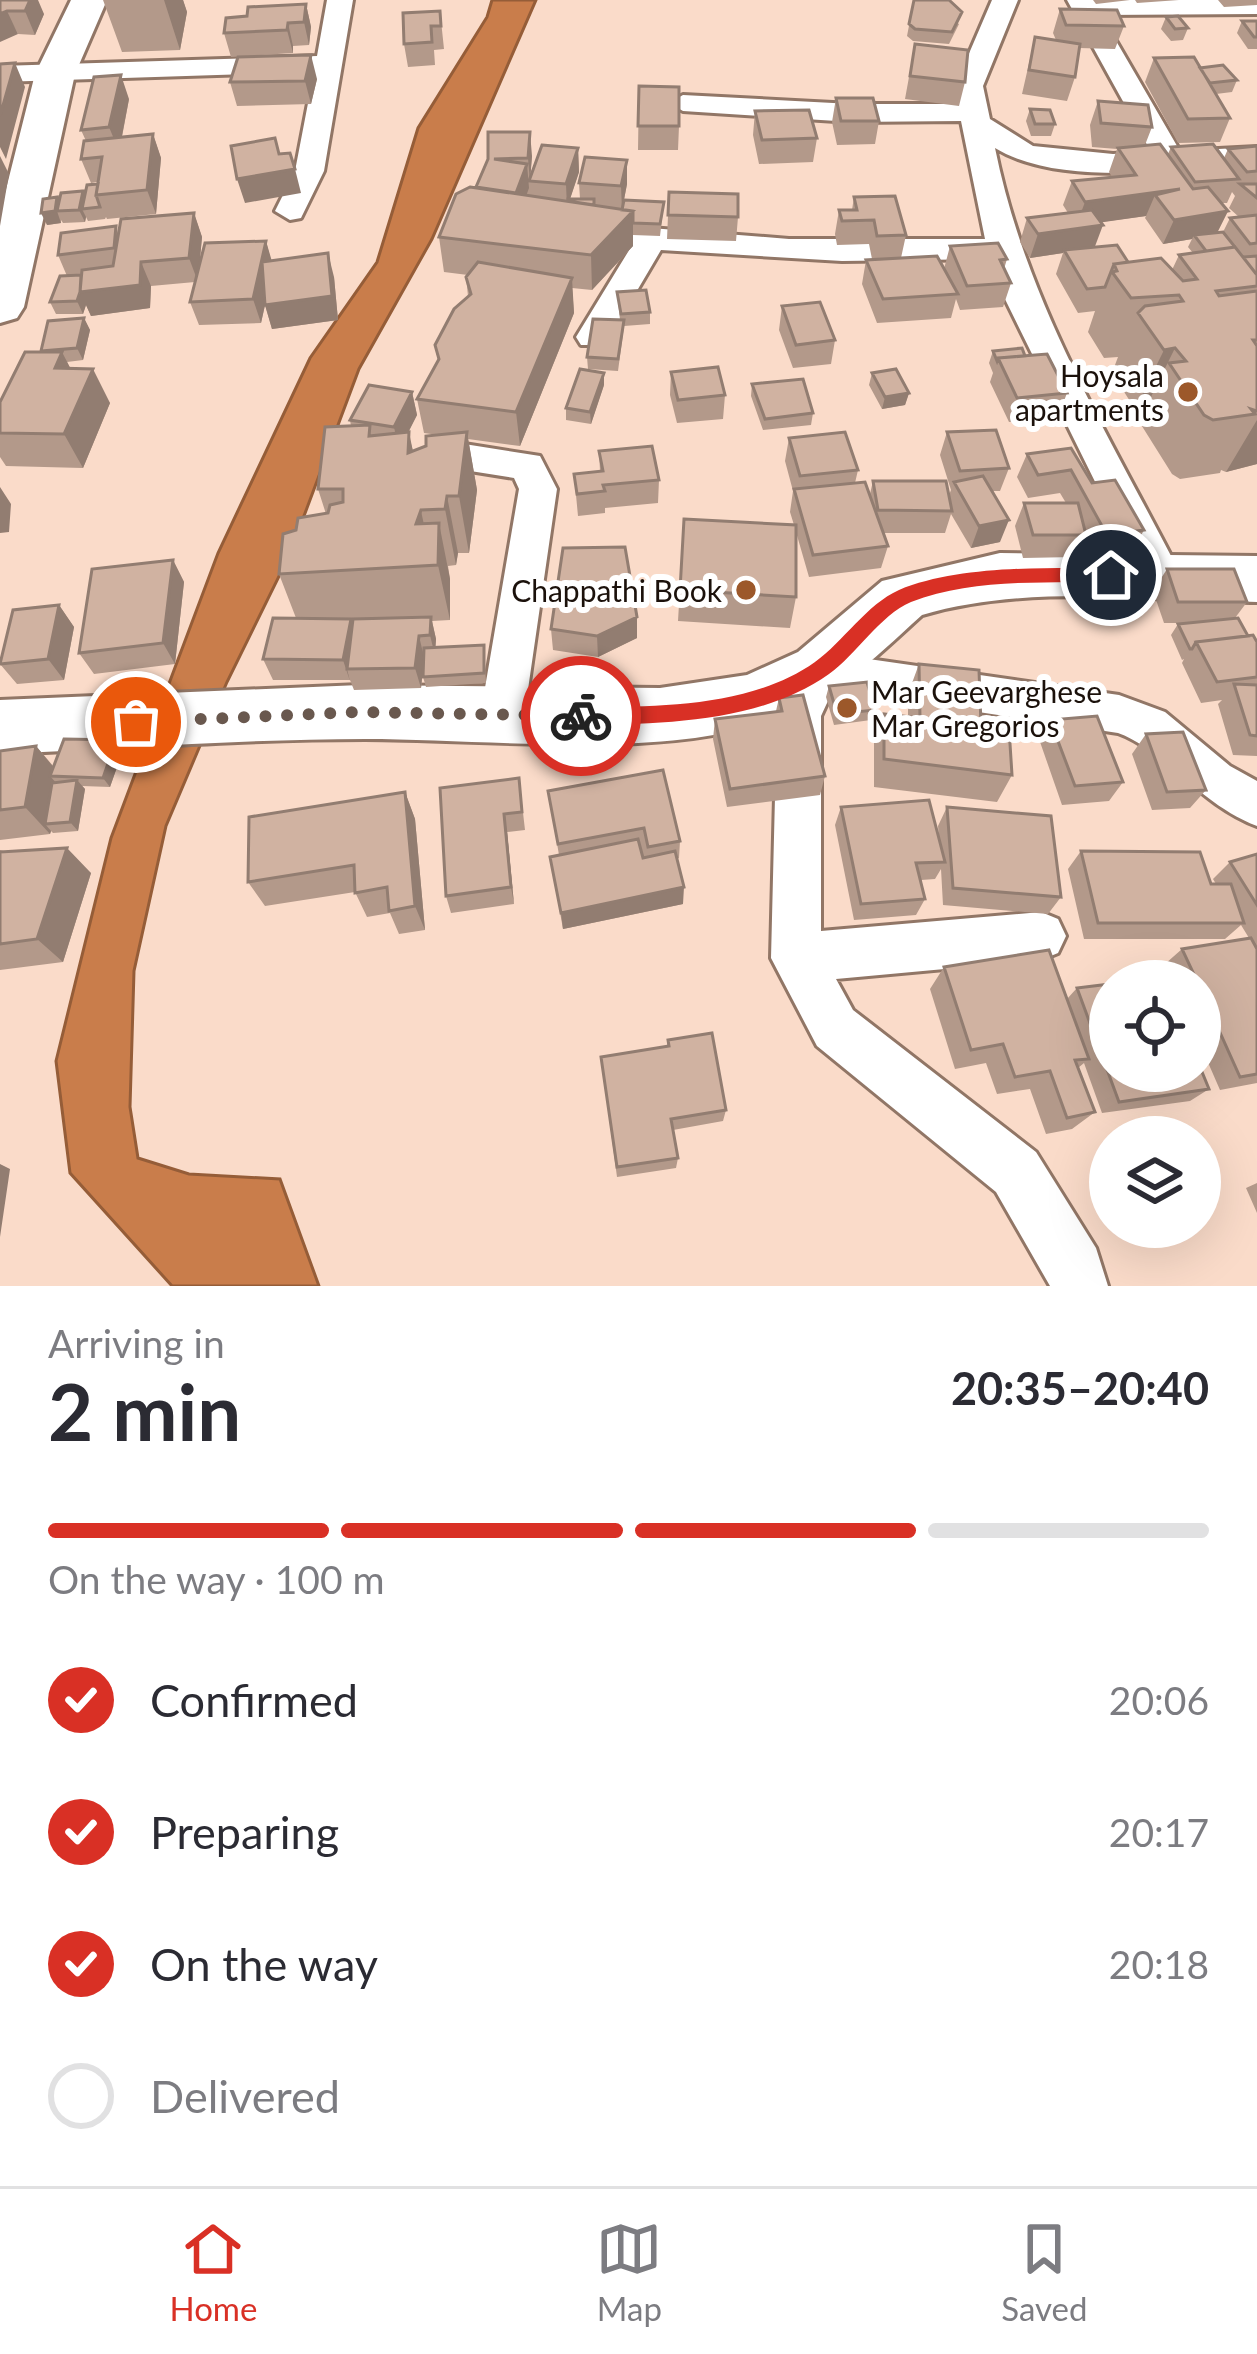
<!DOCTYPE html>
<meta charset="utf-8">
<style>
body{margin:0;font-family:Lato,sans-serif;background:#f2f2f3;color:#2b2b33;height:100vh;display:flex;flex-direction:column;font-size:45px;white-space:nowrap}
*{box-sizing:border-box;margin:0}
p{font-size:39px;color:#7c7c81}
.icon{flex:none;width:66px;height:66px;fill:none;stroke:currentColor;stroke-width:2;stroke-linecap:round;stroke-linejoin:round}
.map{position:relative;height:1286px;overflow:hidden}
.details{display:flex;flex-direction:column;background:#fff;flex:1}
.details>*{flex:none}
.buttons{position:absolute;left:1089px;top:960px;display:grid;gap:24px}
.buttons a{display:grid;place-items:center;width:132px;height:132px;border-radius:50%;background:#fff;box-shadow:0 12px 48px #0002;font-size:60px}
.pin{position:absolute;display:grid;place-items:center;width:102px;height:102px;color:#fff;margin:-51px;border:6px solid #fff;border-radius:50%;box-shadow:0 3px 12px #0007}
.courier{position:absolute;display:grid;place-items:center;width:120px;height:120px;margin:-60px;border:9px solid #d93025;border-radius:50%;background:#fff;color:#222;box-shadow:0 3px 15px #0007}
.head em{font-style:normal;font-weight:700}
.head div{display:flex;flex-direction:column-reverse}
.head{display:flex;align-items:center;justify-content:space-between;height:204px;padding:0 48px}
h1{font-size:78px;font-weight:700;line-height:90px}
.bar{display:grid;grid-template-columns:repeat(4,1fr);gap:18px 12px;align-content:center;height:144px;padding:0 48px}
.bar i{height:15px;border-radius:9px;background:#e1e1e2}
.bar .selected{background:#d93025}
.bar p{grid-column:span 4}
ol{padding:0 48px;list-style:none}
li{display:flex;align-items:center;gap:36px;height:132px}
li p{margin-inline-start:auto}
li .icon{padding:12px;border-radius:50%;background:#d93025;color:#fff;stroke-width:4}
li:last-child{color:#7c7c81}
li i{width:66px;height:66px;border:6px solid #e1e1e2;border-radius:50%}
.dock{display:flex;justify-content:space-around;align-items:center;height:168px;border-top:3px solid #e1e1e2;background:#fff;font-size:33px;color:#7c7c81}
.dock a{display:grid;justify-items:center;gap:6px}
.dock .selected{color:#d93025}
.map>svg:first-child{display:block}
.water{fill:#c97d4b;stroke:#955d38;stroke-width:3}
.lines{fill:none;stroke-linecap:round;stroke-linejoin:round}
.street-casing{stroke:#917666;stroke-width:6}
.secondary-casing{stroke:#917666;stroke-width:6}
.street{fill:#fff;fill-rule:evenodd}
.secondary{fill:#fff;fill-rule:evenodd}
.wall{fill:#b3998a;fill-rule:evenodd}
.shaded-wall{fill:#927d71}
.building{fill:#d0b2a1;stroke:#927d71;stroke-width:3}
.route{fill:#d93025}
.done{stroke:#69584e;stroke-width:12;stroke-dasharray:0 21.6}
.poi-dot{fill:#9c582a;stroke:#fff;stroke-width:4.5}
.labels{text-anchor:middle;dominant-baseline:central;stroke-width:12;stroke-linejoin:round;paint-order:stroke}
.poi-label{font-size:30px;fill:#1b110b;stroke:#fff;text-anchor:end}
</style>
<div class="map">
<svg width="1257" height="1286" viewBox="0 0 1257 1286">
<rect width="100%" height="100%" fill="#fadbc9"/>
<path class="water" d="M492 0H536L432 239 359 369 289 556 227 682 166 826 134 971 130 1107 138 1158 189 1174 280 1179 319 1286H172L70 1173 56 1061 111 838 218 553 310 358 377 262 418 128 487 17Z"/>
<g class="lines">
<g class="street-casing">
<path id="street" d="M327 0H353L324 171 301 218 290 220 275 211 295 171 314 72 0 82V66L317 56Z
M992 0H1018L983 86 990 119 1033 146 1113 154 1151 152 1067 0H1257V14L1101 15 1180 151 1257 147V165C1182 169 1060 188 995 148 1026 303 1109 435 1181 575L1175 586 1161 591 1147 586 1141 575 1003 295 992 259 842 261 661 250 605 345H581L576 337 631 247 564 239 559 232 575 222 789 239H985L961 121 852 122 683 111 669 103 683 95 852 104H958L955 86Z
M458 443 540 456 557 489 524 717 518 730 502 736 486 730 480 717 519 489 514 478 445 467 439 457 445 447Z
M820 652 1119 695 1165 712 1230 766 1257 781V826C1199 804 1165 750 1118 733L833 690 821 716V931L1041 912 1058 919 1066 936 1058 953 1041 960 836 979 853 1010 1036 1152 1096 1248 1108 1286H1050L996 1192 817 1046 771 958 777 716 805 657Z"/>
</g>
<g class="secondary-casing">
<path id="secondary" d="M71 0H107L75 74 24 307 17 318 0 323V213L35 74Z
M1000 553 1257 556V602C1148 600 1028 584 922 615 868 664 830 703 757 725 647 758 482 739 365 739 244 739 121 749 0 754V700L360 685 660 688 747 675 798 652 882 581Z"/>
</g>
<use href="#street" class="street"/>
<use href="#secondary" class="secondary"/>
</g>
<path class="wall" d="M0 0 44 14 35 35 18 34Z
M103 0H183L187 12 180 50 122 52Z
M914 0 959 24 949 44 913 41 907 36Z
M1093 0H1130L1096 4Z
M1135 0H1179L1137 3Z
M1218 0H1257V5L1224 7Z
M306 4 311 27 309 45 293 46V53L231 57 224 33 247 16Z
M1060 9 1124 26 1115 49 1079 48 1075 77 1067 101 1022 94 1035 37 1056 40 1053 33Z
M440 11 444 49 434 50 435 65 408 67 404 44Z
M1166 17 1188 28 1183 40 1171 41 1161 29Z
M1242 21H1257V49H1248L1237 33Z
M915 44 965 82 959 106 905 99Z
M1154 58 1200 68 1237 80 1232 92 1216 94 1230 118 1220 142 1178 143 1145 82Z
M317 79 311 104 237 106 230 82Z
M639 86 679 126 678 150H638Z
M836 98 879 121 875 144 837 145 832 122Z
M129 99 122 137 153 134 161 158 156 214 107 219 106 217 105 219 88 221 86 217 85 222 63 223 61 220V223L47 225 59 202 83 191 85 195 98 184V182L91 183 81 159 86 141 81 130Z
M1098 101 1152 127 1145 145 1168 154 1171 147 1224 158 1228 149 1257 146V464L1226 472 1221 470 1220 473 1180 479 1172 474 1140 423 1147 409H1135L1112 373 1118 357 1104 358 1088 332 1095 311 1078 313 1056 274 1063 253 1030 258 1020 242 1027 218 1068 213 1063 205 1072 181 1112 177 1109 172 1117 149 1092 147 1090 125ZM1232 192 1235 196 1229 208 1239 217 1230 218 1223 232 1217 233 1228 211 1221 203H1227ZM1146 216 1145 218 1163 244 1192 239 1188 247 1193 253 1179 255 1172 270 1128 262 1094 247 1101 222Z
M1030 109 1055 124 1051 136H1031L1026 121Z
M755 111 817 138 813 162 759 164 753 135Z
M578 148 579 172 570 199H580L579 183 627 160V184L622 210 664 202 660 236 633 235V246L592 290 572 288 574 313 520 446 468 439 477 490 469 553H458L456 565 448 566 450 579V620L432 621 436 639 435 648 484 645 486 683 426 687 423 677 424 663 421 688 354 690 350 680H273L263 659 296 618 279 574 296 530 326 514 318 489 351 426 350 420 412 392 417 415 408 433 413 451 426 446 438 435 424 433 417 399 438 361 435 345 468 296 466 277 468 275 444 272 439 237 476 187 488 159 532 156 530 177Z
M669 192 738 217 736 241 667 239Z
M854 197 906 235 901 258 944 269 950 246 1007 259 1004 269 1011 283 1003 307 960 310 956 299 951 318 877 323 862 284 866 260 872 259 869 244 837 245 835 234 839 210H852Z
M194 213 202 237 199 267 266 241 271 261 334 277 338 320 272 329 265 305 261 323 199 325 190 302 195 282 151 286 150 308 91 316 86 305 83 314H56L50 302 67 276 58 255 116 226 118 233Z
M617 292 650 312V324L624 326 618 371 588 369 587 357 620 320Z
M782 306 835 340 831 364 793 368 779 330Z
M84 318 90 330 83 360 67 362 70 368 110 403 83 468 6 466 0 457V402L42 352Z
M993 351 1025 356 1067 393 1058 417 1009 422 990 382 993 373 989 363Z
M671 372 725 395 723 419 677 423 670 395Z
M872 373 909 393 905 405 882 409 869 385Z
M752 384 813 413 811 425 763 430 751 396Z
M604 385 591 424 566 420V408Z
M947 432 1009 468 1000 491H992L1000 542 971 548 951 514 945 533H883L888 546 881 568 809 577 796 532V597L790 628 678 621 684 519 794 525 790 512 793 491 785 461 789 438 858 470 855 483 870 494 873 481 949 495 951 490 940 455Z
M1071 448 1092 483 1144 530 1132 552 1096 558 1085 538 1075 557 1023 558 1015 526 1024 503H1066L1060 493 1028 498 1017 477 1027 454Z
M599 451 659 480 658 503 605 508V513L578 516 574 474 600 471Z
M173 560 184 582 175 664 94 674 79 653Z
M1167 569 1247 602 1235 618 1248 636 1257 642V756L1233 755 1218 704 1222 700 1201 703 1182 663 1184 659 1182 660 1171 635 1178 624 1184 623H1164L1153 591Z
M59 605 74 627 64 680 17 684 0 664Z
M551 629 637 638 598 657 553 650Z
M919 664 981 725 1012 775 997 802 874 787V743L884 714 908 717V694Z
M829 686 875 710 871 720 834 725 826 697Z
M779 698 825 776 820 795 727 807 713 739 715 719 776 711Z
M1050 720 1123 782 1109 801 1062 805 1039 739Z
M1146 734 1206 790 1190 808 1152 810 1132 754Z
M36 746 54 767 123 750 110 787 82 786 85 789 78 831 53 833 51 831 50 834 0 840V751Z
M519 778 525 830 507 832 514 904 451 913 446 896Z
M548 791 680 841 679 858 677 859 683 904 563 929 550 857 559 855Z
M405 792 415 819 425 930 399 934 390 913 367 917 355 892 265 906 248 882Z
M841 807 939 838 938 826 947 807 1061 897 1048 914 943 905 941 869 935 879 921 880 925 899 916 915 854 920 835 825Z
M0 850 91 873 63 962 0 970Z
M1081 851 1211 884H1216L1213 879 1230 862 1257 854V1083L1220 1090 1200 1044V981H1173L1165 964 1182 949 1249 938 1241 925 1225 939H1084L1068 869Z
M944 967 1067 999 1077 988 1209 1089 1190 1101 1102 1113 1084 1063 1078 1068 1095 1112 1072 1129 1046 1134 1030 1089 997 1094 986 1063 955 1069 930 989Z
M668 1040 726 1110 723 1121 673 1130 678 1158 676 1168 617 1177 601 1057 667 1047Z
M1257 1183V1213L1246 1188Z"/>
<path class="shaded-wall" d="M26 0H38L44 14 35 35 25 11Z
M164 0H183L187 12 180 50Z
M306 4 311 27 309 45 304 22Z
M7 11 18 34 0 42V14Z
M288 23 293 46V53L287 30Z
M311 55 317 79 311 104 305 81Z
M15 63 25 87 6 159 0 147V116Z
M121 75 129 99 119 151 109 127Z
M530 132 532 156 530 182 528 158Z
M153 134 161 158 156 214 147 190Z
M578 148 579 172 567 208 566 184Z
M0 156 9 174 0 226Z
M627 160V184L622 210 621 186Z
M527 164 529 188 518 218 515 194Z
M295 169 301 193 245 203 237 179Z
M1180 189 1155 195 1146 216 1076 226 1085 202Z
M83 191 88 203 82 209 86 217 85 222 79 210Z
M57 197 62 209 57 211 61 223 47 225 41 213Z
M633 211V246L592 290 591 255Z
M1228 211 1216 235H1194L1192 239 1163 244 1174 220Z
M194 213 202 237 198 282 189 258Z
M1103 225 1094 249 1064 250 1063 253 1030 258 1038 234Z
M266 241 273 265 328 253 334 277 338 320 272 329 265 305 261 323 253 299Z
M141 262 151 286 150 308 91 316 86 305 83 314 77 301 87 275Z
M572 278 574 313 520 446 516 412Z
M84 318 90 330 83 360 77 348Z
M1175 348 1146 407 1135 409 1164 350Z
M62 352 80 387 55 368Z
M93 369 110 403 83 468 64 434Z
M604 373V385L591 424 590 412Z
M412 392 417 415 399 450 394 427Z
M909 393 905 405 882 409 885 397Z
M1257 420V464L1226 472Z
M409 432 421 491V511L433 566 416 524 408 453Z
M467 432 477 490 469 553 459 496Z
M0 487 11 504 9 532 0 533Z
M447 496 458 553 456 565 445 509Z
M1009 520 1000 542 971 548 979 526Z
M439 523 450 579V620L438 565Z
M173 560 184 582 175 664 163 643Z
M59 605 74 627 64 680 48 659Z
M431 617 436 639 435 656 430 635Z
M637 617V638L598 657 597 636Z
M351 619 358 640 347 669 350 681 343 660Z
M419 636 424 657 421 688 415 668Z
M116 740 123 750 110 787 103 778Z
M36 746 60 775 50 776 58 785 45 824 51 831 50 834 25 807Z
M77 780 85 789 78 831 70 822Z
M405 792 415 819 425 930 415 906Z
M504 814 507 832 514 904 511 887Z
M67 848 91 873 63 962 37 939Z
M684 887 683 904 563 929 561 913Z
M0 1164 10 1169 0 1237Z"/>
<path class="building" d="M0 0H30L25 11H7L0 14Z
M914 0H949L962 12 952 32 915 29 909 24Z
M306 4 304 22 288 23 287 30 224 33 226 18 247 16 248 7Z
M1060 9 1117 10 1124 26 1066 25Z
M440 11 441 26H431L432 42 404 44 403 13Z
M1178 16 1188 28 1175 29 1166 17Z
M1242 21H1257V37H1254Z
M1035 37 1080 44 1075 77 1029 70Z
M915 44 968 50 965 82 910 76Z
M311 55 305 81 230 82 238 57Z
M1194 57 1230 118 1188 119 1154 58Z
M15 63 0 116V64Z
M1223 65 1237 80 1210 83 1200 68Z
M121 75 109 127 81 130 94 77Z
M639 86 679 87V126H638Z
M836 98H873L879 121H841Z
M1098 101 1148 105 1152 127 1101 123Z
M1030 109 1050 110 1055 124H1035Z
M809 110 817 138 762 140 755 111Z
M488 132H530L528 158 494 159 527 164 516 193 476 187 488 159Z
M153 134 147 190 96 195 102 157 81 159 84 141Z
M275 138 279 154 290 153 295 169 237 179 231 146Z
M1160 144 1193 189 1208 187 1228 211 1174 220 1155 195 1180 189 1085 202 1072 181 1136 175 1118 148Z
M1213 144 1239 179 1195 182 1171 147Z
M542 145 578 148 566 184 529 181Z
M1257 146V171L1247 172 1228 149Z
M585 157 627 160 621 186 579 183Z
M98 184 96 195 100 207 82 209 87 185Z
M1240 184H1257V198Z
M470 187 633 211 591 255 439 237 456 194Z
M83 191 79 210 57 211 61 193Z
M669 192 738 194V217L668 215Z
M895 196 906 235 877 236 874 220 842 221 839 210H857L854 197Z
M57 197 55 211 41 213 43 199Z
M568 199H594V205L568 201Z
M624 200 664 202 660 224 633 223V211L622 210Z
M1092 210 1103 225 1038 234 1027 218Z
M194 213 189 258 141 262 140 285 80 292 82 270 113 266 121 219Z
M1257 215V243L1250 244 1230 218Z
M116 226 114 248 58 255 61 233Z
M1223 232 1235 247 1206 251 1194 235Z
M266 241 253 299 190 302 205 243Z
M998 243 1007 259 1000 260 1011 283 967 286 950 246Z
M1117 245 1128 262 1114 264 1105 287 1087 289 1064 250Z
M1235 247 1257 275V286L1216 291 1219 296 1257 291V340H1253L1257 346V411L1251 409 1255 414 1213 420 1204 415 1169 363 1186 361 1175 348 1164 350 1138 313 1145 306 1183 301 1179 295 1131 298 1112 272 1117 271 1114 264 1161 258 1183 281 1197 279 1179 255Z
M328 253 332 296 265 305 262 262Z
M937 256 958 294 883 299 866 260Z
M1257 256V275L1243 257Z
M478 262 572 278 516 412 417 399 439 359 435 345 454 309 471 294 466 277Z
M81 275 80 292 77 301 50 302 60 276Z
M646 290 650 312 621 314 617 292Z
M820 302 835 340 796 345 782 306Z
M84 318 77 348 41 351 48 321Z
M593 319 624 320 618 359 587 357Z
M1022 348 1025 356 998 358 997 361 993 351Z
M25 352H62L55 368 93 369 64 434 0 433V402Z
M1047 354 1067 393 1017 398 998 358Z
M718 367 725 395 678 400 671 372Z
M580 369 604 373 590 412 566 408Z
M896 369 909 393 885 397 872 373Z
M803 379 813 413 765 419 752 384Z
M369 385 412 392 394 427 350 420Z
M370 425 369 436 409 432 408 453 426 446V436L467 432 459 496H447L445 509 421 510 416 524 439 523 438 565 279 574 283 534 296 530 298 518 328 513 330 505 343 502V489H318L325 427Z
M996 430 1009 468 960 471 947 432Z
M845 432 858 470 800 476 789 438Z
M652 446 659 480 603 485 605 491 577 494 574 474 603 471 599 451Z
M1071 448 1092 483 1115 480 1144 530 1107 535 1071 470 1038 475 1027 454Z
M983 476 1009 520 979 526 954 482Z
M873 481H946L952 511 878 510Z
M865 482 888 546 813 555 794 489Z
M1024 503H1078L1086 535H1033Z
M684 519 796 525V597L680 590Z
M625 547 637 617 597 636 551 629 563 548Z
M173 560 163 643 79 653 92 569Z
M1167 569H1234L1247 602H1178Z
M59 605 48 659 0 664 13 610Z
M431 617 430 635 419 636 415 668 347 669 353 619Z
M273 618 351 619 343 660 263 659Z
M1238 618 1248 636 1196 642 1192 649H1190L1178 624Z
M1253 635 1257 642V677L1217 682 1196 642Z
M484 645V673L423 677 424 648Z
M919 664 979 670 981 725 1009 728 1012 775 884 759V714L920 718Z
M867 682 875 710 837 714 829 686Z
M1234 684 1257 685V736L1250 735Z
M803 695 825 776 730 789 715 719 782 711 779 698Z
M1097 716 1123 782 1075 786 1050 720Z
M1183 732 1206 790 1167 792 1146 734Z
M64 739 116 740 103 778 50 776Z
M36 746 25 807 0 810V751Z
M663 770 680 841 648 847 644 828 558 844 548 791Z
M519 778 522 812 504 814 511 887 446 896 440 788Z
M77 780 70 822 45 824 52 783Z
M405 792 415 906 389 911 387 887 355 893 354 865 248 882 249 817Z
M929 800 945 862 916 863 925 899 861 904 841 807Z
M947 807 1051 816 1061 897 953 888Z
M638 839 643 858 675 851 684 887 561 913 550 857Z
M67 848 37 939 0 944V852Z
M1081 851 1200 852 1211 884H1231L1244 923H1098Z
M1257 854V905L1230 862Z
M1251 938 1257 949V1074L1240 1077 1200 988V981H1197L1182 949Z
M1049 950 1089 1059 1075 1060 1095 1112 1067 1118 1050 1071 1015 1077 1003 1044 971 1050 944 967Z
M1163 977 1165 981H1131Z
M1110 984V1071H1200V1067L1209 1089 1119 1102 1077 988Z
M712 1033 726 1110 671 1119 678 1158 617 1167 601 1057 669 1046 668 1040Z"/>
<path class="route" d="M1111 568 1120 575 1111 582C1046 583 973 578 911 602 880 615 856 655 829 674 760 723 662 724 581 725L571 716 581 707C656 707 750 708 815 662 843 642 867 604 899 590 959 565 1047 568 1111 568Z"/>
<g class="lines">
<path class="done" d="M136 722 360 712 581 716"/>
</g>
<g class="poi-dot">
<circle cx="1188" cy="392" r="12"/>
<circle cx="746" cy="590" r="12"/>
<circle cx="847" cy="708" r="12"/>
</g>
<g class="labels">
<g class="poi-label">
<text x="1164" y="375">Hoysala<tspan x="1164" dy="34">apartments</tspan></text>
<text x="722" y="590">Chappathi Book</text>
<text x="871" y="691" text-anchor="start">Mar Geevarghese<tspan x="871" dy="34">Mar Gregorios</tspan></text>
</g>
</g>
</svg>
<div class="buttons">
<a><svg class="icon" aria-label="locate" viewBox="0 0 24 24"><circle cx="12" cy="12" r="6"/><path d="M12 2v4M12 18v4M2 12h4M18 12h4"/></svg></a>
<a><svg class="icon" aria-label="layers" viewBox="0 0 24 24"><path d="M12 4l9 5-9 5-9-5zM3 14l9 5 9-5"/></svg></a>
</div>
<div class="pin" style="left:136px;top:722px;background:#ea580c"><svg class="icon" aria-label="bag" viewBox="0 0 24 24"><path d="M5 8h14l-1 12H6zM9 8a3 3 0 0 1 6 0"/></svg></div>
<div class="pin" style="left:1111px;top:575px;background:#1f2937"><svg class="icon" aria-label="home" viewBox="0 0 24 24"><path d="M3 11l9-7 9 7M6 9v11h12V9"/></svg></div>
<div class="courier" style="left:581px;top:716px"><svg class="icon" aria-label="bike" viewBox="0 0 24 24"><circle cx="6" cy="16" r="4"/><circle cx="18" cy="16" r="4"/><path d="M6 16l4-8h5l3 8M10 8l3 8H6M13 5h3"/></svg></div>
</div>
<section class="details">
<div class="head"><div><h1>2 min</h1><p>Arriving in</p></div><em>20:35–20:40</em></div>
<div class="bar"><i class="selected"></i><i class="selected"></i><i class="selected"></i><i></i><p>On the way · 100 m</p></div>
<ol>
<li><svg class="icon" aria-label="check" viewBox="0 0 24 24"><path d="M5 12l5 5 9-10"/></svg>Confirmed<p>20:06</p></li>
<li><svg class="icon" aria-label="check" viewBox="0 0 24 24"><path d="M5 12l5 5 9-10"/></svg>Preparing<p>20:17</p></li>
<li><svg class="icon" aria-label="check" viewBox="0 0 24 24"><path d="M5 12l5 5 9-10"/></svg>On the way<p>20:18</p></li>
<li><i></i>Delivered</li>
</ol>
</section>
<nav class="dock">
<a class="selected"><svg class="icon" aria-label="home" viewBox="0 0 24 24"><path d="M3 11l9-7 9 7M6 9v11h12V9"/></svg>Home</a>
<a><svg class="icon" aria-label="map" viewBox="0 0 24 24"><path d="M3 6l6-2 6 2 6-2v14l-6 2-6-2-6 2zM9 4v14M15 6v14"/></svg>Map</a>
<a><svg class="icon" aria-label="saved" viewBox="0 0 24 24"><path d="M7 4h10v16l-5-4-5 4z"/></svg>Saved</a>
</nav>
